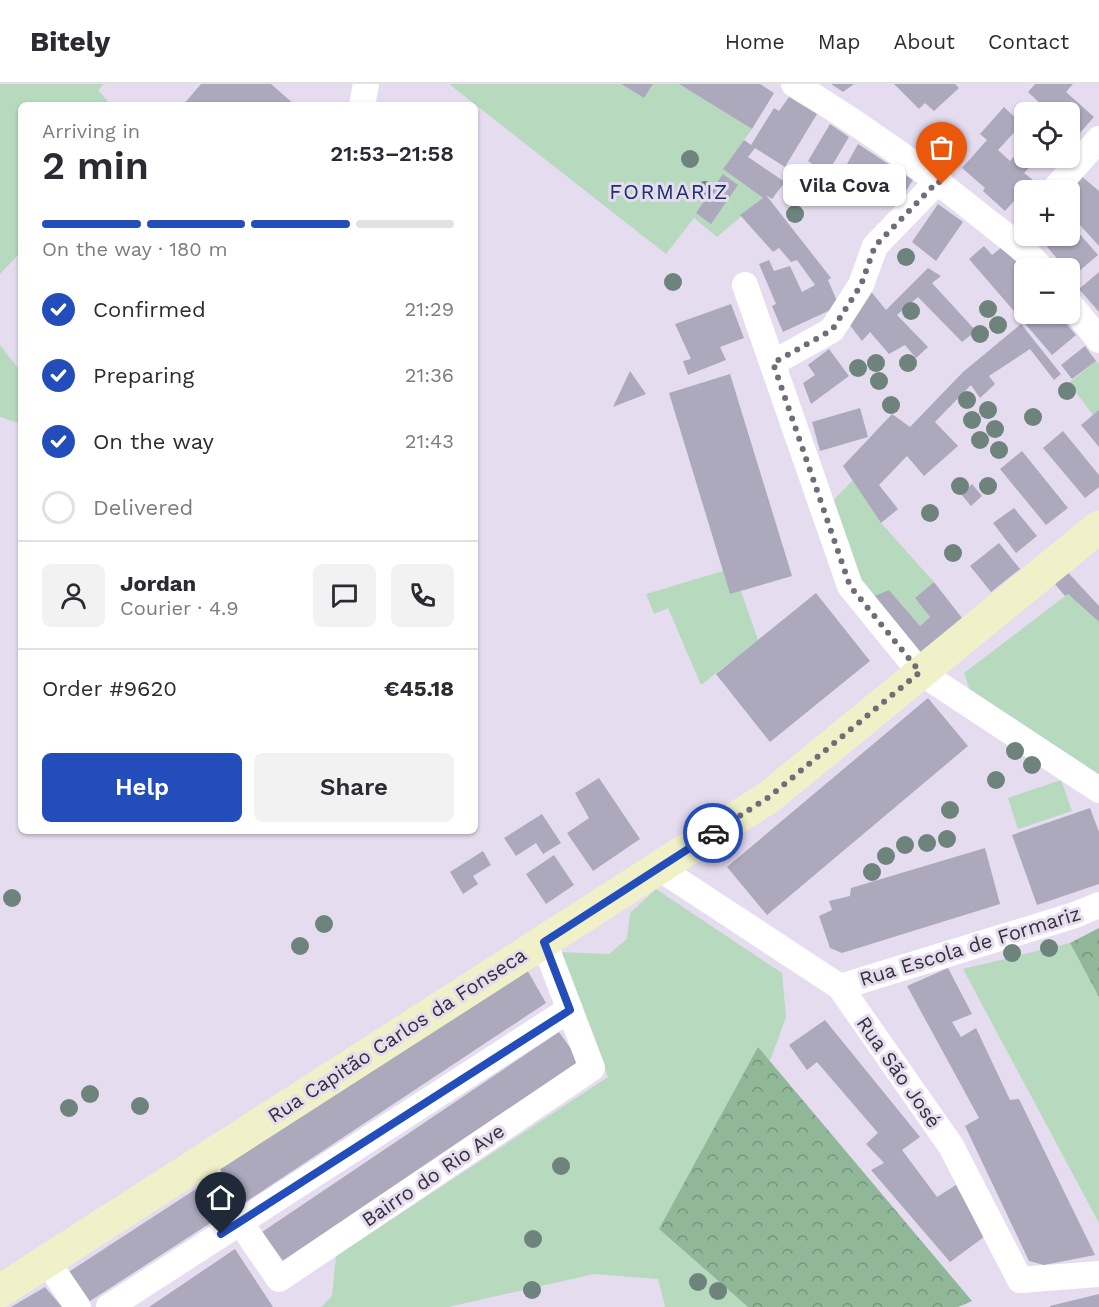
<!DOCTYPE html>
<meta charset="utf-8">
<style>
body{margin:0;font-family:"Work Sans",sans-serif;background:#f2f2f3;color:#2b2b33;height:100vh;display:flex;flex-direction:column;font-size:22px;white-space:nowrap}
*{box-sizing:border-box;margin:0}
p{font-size:20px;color:#7c7c81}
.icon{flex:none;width:33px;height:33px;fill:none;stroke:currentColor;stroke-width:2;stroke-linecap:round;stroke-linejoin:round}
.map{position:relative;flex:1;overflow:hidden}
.panel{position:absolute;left:18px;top:18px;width:460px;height:732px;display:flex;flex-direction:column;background:#fff;border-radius:9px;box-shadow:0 2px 4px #0004}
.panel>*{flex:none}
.fabs{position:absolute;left:1014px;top:18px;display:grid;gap:12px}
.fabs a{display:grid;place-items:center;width:66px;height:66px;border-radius:9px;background:#fff;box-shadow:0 2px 4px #0004;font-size:30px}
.pin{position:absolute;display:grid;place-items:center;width:51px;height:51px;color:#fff;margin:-62px -26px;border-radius:50% 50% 50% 0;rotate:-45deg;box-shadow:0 0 6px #0007}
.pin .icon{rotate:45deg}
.courier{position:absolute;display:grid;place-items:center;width:60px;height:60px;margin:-30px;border:4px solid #234dbb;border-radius:50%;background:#fff;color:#222;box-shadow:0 2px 8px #0007}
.bubble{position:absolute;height:42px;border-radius:9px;background:#fff;box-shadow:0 2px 4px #0004;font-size:20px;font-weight:600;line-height:42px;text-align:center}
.headline em{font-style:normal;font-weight:600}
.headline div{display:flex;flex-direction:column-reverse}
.headline{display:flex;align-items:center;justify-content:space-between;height:102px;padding:0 24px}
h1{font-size:39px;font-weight:600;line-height:45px}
.bar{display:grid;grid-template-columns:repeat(4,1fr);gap:9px 6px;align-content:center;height:72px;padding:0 24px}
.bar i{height:8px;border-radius:4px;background:#e1e1e2}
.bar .current{background:#234dbb}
.bar p{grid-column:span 4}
.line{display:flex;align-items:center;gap:15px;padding:0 24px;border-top:2px solid #e1e1e2}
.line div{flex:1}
.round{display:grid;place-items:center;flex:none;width:63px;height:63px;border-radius:9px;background:#f2f2f3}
ol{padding:0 24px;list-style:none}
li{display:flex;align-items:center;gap:18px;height:66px}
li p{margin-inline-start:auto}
li .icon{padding:6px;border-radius:50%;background:#234dbb;color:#fff;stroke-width:4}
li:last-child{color:#7c7c81}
li i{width:33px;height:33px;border:3px solid #e1e1e2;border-radius:50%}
.cta{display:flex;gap:12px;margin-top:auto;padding:12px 24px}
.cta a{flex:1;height:69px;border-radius:9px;background:#234dbb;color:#fff;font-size:24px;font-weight:600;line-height:69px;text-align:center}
.cta a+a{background:#f2f2f3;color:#2b2b33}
header{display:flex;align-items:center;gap:36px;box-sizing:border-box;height:84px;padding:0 30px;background:#fff;border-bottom:2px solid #e1e1e2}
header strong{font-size:28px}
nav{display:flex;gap:33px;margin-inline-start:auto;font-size:21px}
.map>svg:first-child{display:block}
.green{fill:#b7d9be}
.forest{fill:url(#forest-crowns)}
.building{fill:#aca9bd}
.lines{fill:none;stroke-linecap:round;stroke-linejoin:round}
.street{stroke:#fff;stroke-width:26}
.secondary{stroke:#f0f1c8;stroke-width:33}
.tree{fill:#6e837b}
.done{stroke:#726c78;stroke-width:6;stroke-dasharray:0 10.8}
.route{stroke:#234dbb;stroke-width:8}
.labels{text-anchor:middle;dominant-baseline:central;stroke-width:6;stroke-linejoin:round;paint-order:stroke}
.street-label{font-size:20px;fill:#343038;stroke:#e6dcf0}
.neighbourhood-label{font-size:21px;letter-spacing:1.5px;fill:#1b3268;stroke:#e6dcf0}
</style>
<header>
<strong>Bitely</strong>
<nav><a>Home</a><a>Map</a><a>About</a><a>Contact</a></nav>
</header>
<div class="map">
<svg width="1099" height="1223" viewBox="0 0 1099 1223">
<defs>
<pattern id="forest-crowns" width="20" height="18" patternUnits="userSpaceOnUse" patternTransform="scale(1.5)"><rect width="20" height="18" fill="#90b798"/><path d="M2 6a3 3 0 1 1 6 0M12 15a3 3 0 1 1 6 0" fill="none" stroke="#76957d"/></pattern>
</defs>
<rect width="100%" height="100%" fill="#e6dcf0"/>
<path class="green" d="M0 0H104L98 6 111 21H21V168L0 190Z
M449 0H621L644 14 653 0H679L752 45 723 85 763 114 717 153 694 134 666 170Z
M0 261 21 288V340L0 333Z
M1096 277 1099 280V328L1093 331 1069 299Z
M853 396 881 439 934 498 915 514 930 533 920 542 889 506 872 513 857 488 833 417Z
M723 487 730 510 741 507 758 556 701 601 668 524 654 530 646 510Z
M1068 510 1099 538V691L970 607 964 589Z
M1061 696 1072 727 1018 745 1008 714Z
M656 805 782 889 786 933 770 977 758 964 659 1145 748 1223H665L658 1195 594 1190 448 1223H321L332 1212 336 1172 608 993 556 868 609 870 627 855 630 829Z
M1070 859 1099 913V1139L963 885Z"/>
<path class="forest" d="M1099 844V913L1070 859Z
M758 963 972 1217 958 1223H748L659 1145Z"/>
<path class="building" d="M201 0H271L295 21H183Z
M621 0H653L644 14Z
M679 0H760L774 9 752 45Z
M831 0H854L843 8Z
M894 0H955L959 4 934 27 925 19 919 25Z
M1035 0H1073L1066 8 1094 33 1070 60V28H1049L1028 8Z
M789 13 817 30 785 83 755 64 748 73 785 98 772 115 766 111 831 194 828 196 839 222 783 248 772 222 776 220 759 180 769 176 774 187 790 182 802 208 815 201 797 176 791 178 779 164 773 168 740 131 763 114 723 85 744 56 751 61 774 24 779 27Z
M1004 23 1022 40 998 66 1010 77 1024 61V74H1038L1024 89 1033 96 1005 127 983 107 985 104 962 84 987 56 980 50Z
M830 40 849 53 827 90 808 77Z
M858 60 913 96 896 122 864 102 858 112 837 98Z
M723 90 738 101 711 140 696 129Z
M1080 91 1099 107V162L1070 130V106Z
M938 120 963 138 936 177 912 158Z
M1070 139 1098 171 1072 193 1070 184H1065L1038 152H1070Z
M984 162 992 171 1003 162 1024 186V230H1040L1043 234 1048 230H1058L1076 251 1052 271 969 175Z
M928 184 941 192 932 199 976 247 962 258 918 213 897 231 928 263 916 274 905 261 889 270 870 248 862 257 849 240 869 205 886 226Z
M1099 188V228L1079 205Z
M731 220 744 254 720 263 726 276 688 291 683 277 691 275 675 240Z
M1021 240 1061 290 1054 296 1030 265 989 292 995 300 980 314 971 301 935 338 958 362 924 392 907 372 879 401 898 425 881 439 843 382 892 330 910 343 963 288Z
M1085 262 1096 277 1072 295 1061 281Z
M829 265 849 292 811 320 803 299 815 291 808 281Z
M630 287 646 310 613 323Z
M730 290 792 492 730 510 669 309Z
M860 324 868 353 820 367 812 338Z
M1099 326V363L1081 341Z
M1063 347 1099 391V403L1085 414 1043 364Z
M1022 367 1068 424 1046 441 1000 385Z
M972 400 982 412 971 422 961 410Z
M1014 424 1037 452 1016 469 993 439Z
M999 459 1020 485 991 508 970 482Z
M1062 482 1099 522V538L1068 510 1065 512 1049 493Z
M934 498 962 534 918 571 872 513 889 506 920 542 930 533 915 514Z
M816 509 870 577 770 658 716 590Z
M928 614 968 662 767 831 727 783Z
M599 694 640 755 593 787 567 749 589 734 575 709Z
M1090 724 1099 748V800L1037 821 1012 751Z
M542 730 561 759 543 770 536 759 516 772 504 754Z
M985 764 1000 820 842 869 830 864 819 832 832 826 829 817 850 812 851 804Z
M483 767 491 781 473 792 478 800 463 810 450 788Z
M554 771 574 801 546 820 526 790Z
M526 884 546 919 244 1119 219 1086Z
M948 884 972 930 952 938 961 953 976 944 1010 1016 1019 1015 1095 1171 1044 1181 1029 1177 965 1042 979 1034 907 902Z
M825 936 920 1053 902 1066 937 1113 956 1101 984 1153 950 1178 871 1086 884 1079 866 1060 878 1049 817 978 807 986 789 961Z
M559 948 581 979 283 1177 262 1148Z
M196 1105 215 1136 87 1219 67 1189Z
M235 1165 273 1223H149Z
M45 1203 62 1223H11Z
M1099 1210V1223H1050V1222Z"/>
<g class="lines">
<path class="street" d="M794 0C860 40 922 84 982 133 1002 149 1024 164 1041 184
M362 21 366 0
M1054 106 1099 55
M745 201 850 502 920 588 1099 706
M1070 220 1099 256
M773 279 832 246 861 201 875 162 938 97
M659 784 840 903 951 1062 1020 1196 1099 1190
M840 903 1075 831 1099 821
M199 1078 279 1195 592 984 544 858
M46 1176 78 1223
M109 1223 570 925"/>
<path class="secondary" d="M0 1207 769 713 1099 443"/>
</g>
<g class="tree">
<circle cx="690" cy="75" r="9"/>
<circle cx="705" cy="106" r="9"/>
<circle cx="795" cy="130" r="9"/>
<circle cx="906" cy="173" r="9"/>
<circle cx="673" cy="198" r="9"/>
<circle cx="988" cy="225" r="9"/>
<circle cx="911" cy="227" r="9"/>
<circle cx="998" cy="241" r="9"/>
<circle cx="980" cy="250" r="9"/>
<circle cx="876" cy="279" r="9"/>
<circle cx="908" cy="279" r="9"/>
<circle cx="858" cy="284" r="9"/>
<circle cx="879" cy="297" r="9"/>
<circle cx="1067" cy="307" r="9"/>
<circle cx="967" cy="316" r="9"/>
<circle cx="891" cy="321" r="9"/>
<circle cx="988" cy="326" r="9"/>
<circle cx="1033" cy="333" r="9"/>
<circle cx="972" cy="336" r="9"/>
<circle cx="995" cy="345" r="9"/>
<circle cx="980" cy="356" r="9"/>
<circle cx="999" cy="366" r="9"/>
<circle cx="960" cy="402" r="9"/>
<circle cx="988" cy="402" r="9"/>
<circle cx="930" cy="429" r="9"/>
<circle cx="953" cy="469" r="9"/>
<circle cx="1015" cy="667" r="9"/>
<circle cx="1032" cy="681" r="9"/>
<circle cx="996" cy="696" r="9"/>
<circle cx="950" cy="726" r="9"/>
<circle cx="947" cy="755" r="9"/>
<circle cx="927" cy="759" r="9"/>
<circle cx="905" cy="761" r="9"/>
<circle cx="886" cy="772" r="9"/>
<circle cx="872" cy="788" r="9"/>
<circle cx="12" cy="814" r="9"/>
<circle cx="324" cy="840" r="9"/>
<circle cx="300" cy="862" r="9"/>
<circle cx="1049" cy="864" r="9"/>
<circle cx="1012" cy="869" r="9"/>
<circle cx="90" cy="1010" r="9"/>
<circle cx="140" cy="1022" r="9"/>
<circle cx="69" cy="1024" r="9"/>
<circle cx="561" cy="1082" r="9"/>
<circle cx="533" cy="1155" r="9"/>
<circle cx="698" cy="1198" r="9"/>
<circle cx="532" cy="1206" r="9"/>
<circle cx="718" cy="1207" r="9"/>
</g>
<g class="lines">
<path class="done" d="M713 749 769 713 920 588 850 502 773 279 832 246 861 201 875 162 938 97 942 100"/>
<path class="route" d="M221 1150 570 926 544 858 713 749"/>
</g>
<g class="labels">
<g class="street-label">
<text transform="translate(970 862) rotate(-17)">Rua Escola de Formariz</text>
<text transform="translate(397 951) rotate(-33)">Rua Capitão Carlos da Fonseca</text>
<text transform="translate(899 988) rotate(55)">Rua São José</text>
<text transform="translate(433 1091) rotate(-34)">Bairro do Rio Ave</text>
</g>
<g class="neighbourhood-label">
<text x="669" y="107">FORMARIZ</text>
</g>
</g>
</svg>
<div class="fabs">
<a><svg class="icon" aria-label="locate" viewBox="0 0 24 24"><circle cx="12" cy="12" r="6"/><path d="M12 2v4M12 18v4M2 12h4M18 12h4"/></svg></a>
<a>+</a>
<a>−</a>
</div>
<div class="pin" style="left:942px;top:100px;background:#ea580c"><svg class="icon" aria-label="bag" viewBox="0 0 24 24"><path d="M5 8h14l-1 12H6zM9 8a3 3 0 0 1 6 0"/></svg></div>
<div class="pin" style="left:221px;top:1150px;background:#1f2937"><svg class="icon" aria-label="home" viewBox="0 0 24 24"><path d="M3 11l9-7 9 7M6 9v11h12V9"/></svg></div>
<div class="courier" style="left:713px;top:749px"><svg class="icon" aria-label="car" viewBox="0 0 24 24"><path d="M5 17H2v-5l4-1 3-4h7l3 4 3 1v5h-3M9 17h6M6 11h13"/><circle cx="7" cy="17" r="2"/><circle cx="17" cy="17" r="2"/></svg></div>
<div class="bubble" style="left:783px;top:80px;width:123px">Vila Cova</div>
<section class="panel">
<div class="headline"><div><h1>2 min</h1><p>Arriving in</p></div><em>21:53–21:58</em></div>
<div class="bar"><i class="current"></i><i class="current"></i><i class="current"></i><i></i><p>On the way · 180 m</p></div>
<ol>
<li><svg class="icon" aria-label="check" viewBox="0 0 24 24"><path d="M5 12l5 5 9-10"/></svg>Confirmed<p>21:29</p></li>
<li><svg class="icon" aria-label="check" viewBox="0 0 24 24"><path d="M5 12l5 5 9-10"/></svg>Preparing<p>21:36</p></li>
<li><svg class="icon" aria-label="check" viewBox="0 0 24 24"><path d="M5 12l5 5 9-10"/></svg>On the way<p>21:43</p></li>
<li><i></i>Delivered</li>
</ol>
<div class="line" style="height:108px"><a class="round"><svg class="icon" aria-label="person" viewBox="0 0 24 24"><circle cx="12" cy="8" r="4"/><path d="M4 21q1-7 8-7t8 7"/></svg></a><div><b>Jordan</b><p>Courier · 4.9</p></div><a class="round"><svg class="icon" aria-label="chat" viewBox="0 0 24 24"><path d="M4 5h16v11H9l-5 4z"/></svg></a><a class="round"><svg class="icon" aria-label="phone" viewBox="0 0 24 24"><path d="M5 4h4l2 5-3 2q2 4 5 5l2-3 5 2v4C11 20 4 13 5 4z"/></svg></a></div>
<div class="line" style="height:78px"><div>Order #9620</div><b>€45.18</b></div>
<div class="cta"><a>Help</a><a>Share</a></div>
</section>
</div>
